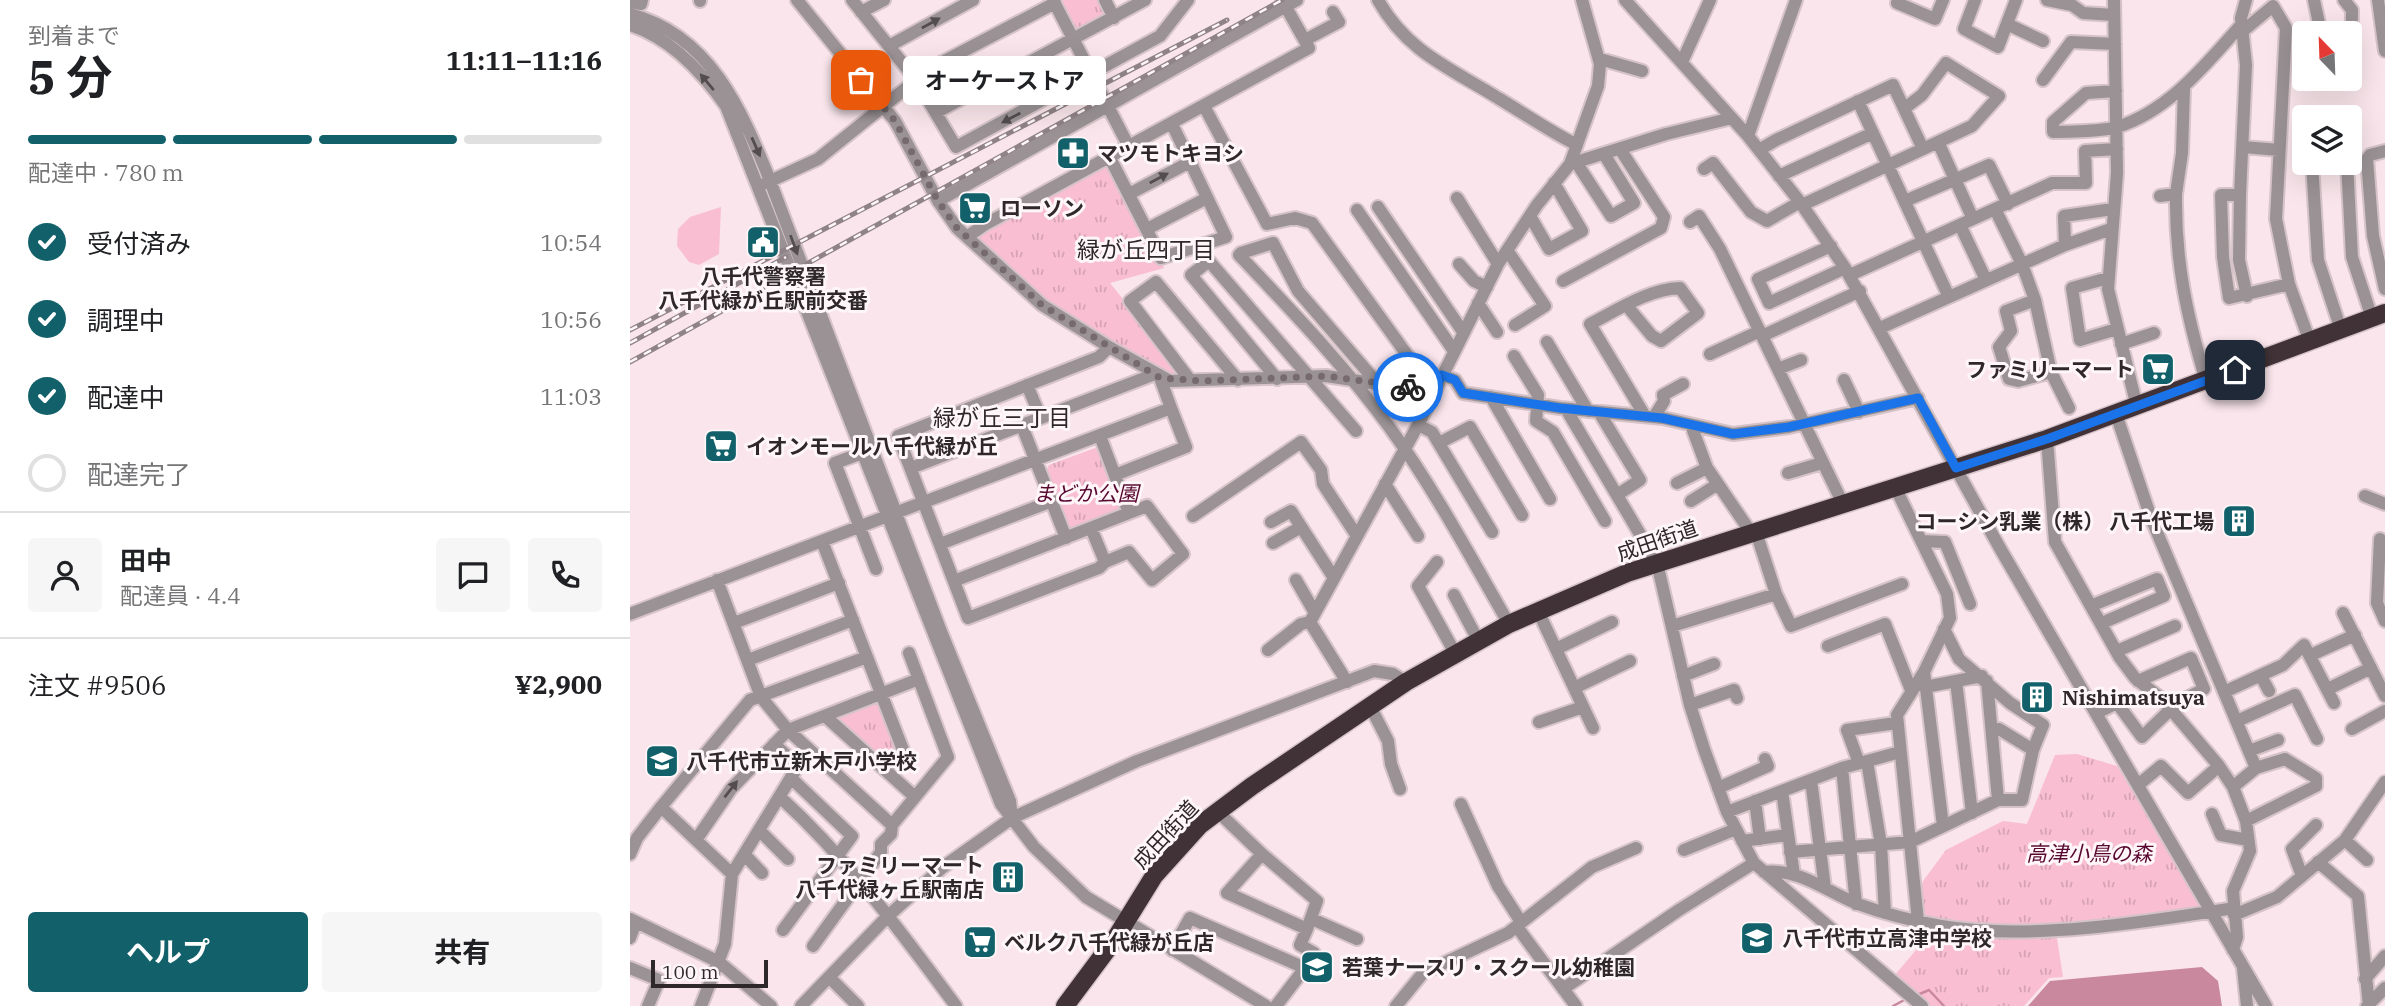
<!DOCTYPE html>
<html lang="ja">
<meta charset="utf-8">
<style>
body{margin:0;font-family:"IBM Plex Serif","Noto Sans JP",serif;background:#f6f6f6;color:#202124;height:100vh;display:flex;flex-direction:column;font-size:26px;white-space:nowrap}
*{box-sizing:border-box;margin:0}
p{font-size:23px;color:#757577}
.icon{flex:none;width:38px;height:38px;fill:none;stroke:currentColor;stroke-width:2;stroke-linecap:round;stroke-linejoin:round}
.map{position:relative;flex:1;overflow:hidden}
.details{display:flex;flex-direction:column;background:#fff;width:630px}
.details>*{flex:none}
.needle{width:46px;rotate:337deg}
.buttons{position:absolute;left:1662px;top:21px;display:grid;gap:14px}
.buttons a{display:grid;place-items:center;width:70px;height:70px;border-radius:7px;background:#fff;box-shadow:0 7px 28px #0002;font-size:35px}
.scale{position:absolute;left:21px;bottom:18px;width:117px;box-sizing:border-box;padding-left:7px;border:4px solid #2f282a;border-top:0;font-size:19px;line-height:24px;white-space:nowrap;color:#2f282a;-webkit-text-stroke:5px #fef6f8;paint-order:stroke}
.pin{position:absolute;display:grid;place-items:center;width:60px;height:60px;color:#fff;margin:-30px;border-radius:14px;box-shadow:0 4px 10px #0006}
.courier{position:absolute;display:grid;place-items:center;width:70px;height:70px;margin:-35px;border:5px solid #1a73e8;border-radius:50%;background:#fff;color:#222;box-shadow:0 2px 9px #0007}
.bubble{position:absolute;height:49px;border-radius:7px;background:#fff;box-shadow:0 7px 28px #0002;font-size:23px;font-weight:700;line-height:49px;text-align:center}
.headline em{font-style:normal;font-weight:700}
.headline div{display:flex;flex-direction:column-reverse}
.headline{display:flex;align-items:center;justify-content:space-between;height:119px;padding:0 28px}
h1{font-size:46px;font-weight:700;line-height:52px}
.bar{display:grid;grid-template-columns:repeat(4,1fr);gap:10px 7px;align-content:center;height:84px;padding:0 28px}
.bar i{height:9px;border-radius:5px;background:#e0e0e0}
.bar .on{background:#12616a}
.bar p{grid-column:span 4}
.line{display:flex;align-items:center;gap:18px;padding:0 28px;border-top:2px solid #e0e0e0}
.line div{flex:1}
.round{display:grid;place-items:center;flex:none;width:74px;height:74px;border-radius:7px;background:#f6f6f6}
ol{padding:0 28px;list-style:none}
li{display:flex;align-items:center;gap:21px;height:77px}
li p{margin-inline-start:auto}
li .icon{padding:7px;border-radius:50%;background:#12616a;color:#fff;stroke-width:4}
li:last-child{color:#757577}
li i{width:38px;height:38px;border:4px solid #e0e0e0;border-radius:50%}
.primary-button{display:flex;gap:14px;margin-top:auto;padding:14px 28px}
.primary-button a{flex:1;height:80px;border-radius:7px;background:#12616a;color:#fff;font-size:28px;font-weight:700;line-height:80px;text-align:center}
.primary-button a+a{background:#f6f6f6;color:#202124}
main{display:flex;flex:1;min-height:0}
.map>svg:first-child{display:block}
.grass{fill:url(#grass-tufts)}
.garden{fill:#f9bed2}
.water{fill:#ca889f}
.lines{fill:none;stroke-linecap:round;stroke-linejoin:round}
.stream{stroke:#ca889f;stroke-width:2.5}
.minor-casing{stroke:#d5c3c8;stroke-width:16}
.highway-casing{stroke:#d5c3c8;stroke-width:21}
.minor{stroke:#9a9294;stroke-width:12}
.highway{stroke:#403236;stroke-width:18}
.rail-casing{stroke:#908387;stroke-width:5}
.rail{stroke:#fef6f8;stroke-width:2.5;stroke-dasharray:8;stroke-linecap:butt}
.oneway{fill:#544d4f}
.done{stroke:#766a6e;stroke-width:7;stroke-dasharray:0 12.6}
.route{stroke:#1a73e8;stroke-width:9}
.labels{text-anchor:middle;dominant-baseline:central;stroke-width:6;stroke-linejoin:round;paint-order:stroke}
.poi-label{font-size:21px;font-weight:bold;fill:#2f282a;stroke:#fef6f8;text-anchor:start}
.park-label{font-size:21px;font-style:italic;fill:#580830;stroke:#fef6f8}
.street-label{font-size:21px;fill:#2f282a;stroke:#fef6f8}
.neighbourhood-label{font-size:23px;fill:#2f282a;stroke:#fef6f8}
</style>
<main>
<section class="details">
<div class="headline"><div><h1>5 分</h1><p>到着まで</p></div><em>11:11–11:16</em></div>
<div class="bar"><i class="on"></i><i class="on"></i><i class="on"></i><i></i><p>配達中 · 780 m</p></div>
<ol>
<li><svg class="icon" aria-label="check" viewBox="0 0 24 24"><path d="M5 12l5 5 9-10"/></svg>受付済み<p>10:54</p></li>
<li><svg class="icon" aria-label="check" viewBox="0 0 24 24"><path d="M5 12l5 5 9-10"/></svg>調理中<p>10:56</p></li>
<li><svg class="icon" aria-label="check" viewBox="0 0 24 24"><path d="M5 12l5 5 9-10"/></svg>配達中<p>11:03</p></li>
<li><i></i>配達完了</li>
</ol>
<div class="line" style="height:126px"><a class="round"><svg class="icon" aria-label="person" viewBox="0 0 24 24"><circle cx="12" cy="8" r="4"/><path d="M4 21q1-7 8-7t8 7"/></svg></a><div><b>田中</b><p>配達員 · 4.4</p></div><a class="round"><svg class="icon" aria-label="chat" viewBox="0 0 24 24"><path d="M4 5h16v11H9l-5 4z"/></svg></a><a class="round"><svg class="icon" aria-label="phone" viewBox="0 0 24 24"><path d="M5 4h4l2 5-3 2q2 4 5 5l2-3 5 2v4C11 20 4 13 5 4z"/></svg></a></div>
<div class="line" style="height:91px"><div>注文 #9506</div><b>¥2,900</b></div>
<div class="primary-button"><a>ヘルプ</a><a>共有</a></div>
</section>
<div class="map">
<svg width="1755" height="1006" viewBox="0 0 1755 1006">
<defs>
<pattern id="grass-tufts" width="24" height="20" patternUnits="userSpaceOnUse" patternTransform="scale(1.75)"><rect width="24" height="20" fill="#f9bed2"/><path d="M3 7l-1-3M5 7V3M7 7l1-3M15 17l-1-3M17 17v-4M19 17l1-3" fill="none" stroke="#d6a3b4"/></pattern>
</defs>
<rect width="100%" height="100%" fill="#f9e5eb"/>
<path class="grass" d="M428 0H470L478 14 445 33Z
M480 158 534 268 480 283 549 369V377H538L412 305 337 237Z
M465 448 470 450 492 508 488 513 443 530 438 527 417 469 419 465Z
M247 701 268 749 256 764 206 718Z
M1447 754 1487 766 1569 900 1568 908C1476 919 1383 936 1291 918L1289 897 1293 881 1316 850 1373 821 1397 824 1425 755Z
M1296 927 1426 932 1433 977 1419 978 1394 1006H1300L1264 976 1292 943Z"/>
<path class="garden" d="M91 207 89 254 69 265 59 262 47 246 48 229 60 217Z"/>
<path class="water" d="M1572 967 1588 981 1592 1006H1398L1420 981Z"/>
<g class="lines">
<path class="stream" d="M1285 996 1299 990 1314 1006
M1263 1006 1278 998"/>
<g class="minor-casing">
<path id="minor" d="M167 0 265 121 308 201 327 228 412 305 479 347 540 381 696 376 775 388 807 386
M222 0 286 80 326 147 530 36 558 0
M423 0 499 147
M475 0 484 18
M748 0C777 52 820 68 868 98 895 114 919 131 947 145
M995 0 1118 136 1170 202 1215 268 1371 550 1636 1006
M1268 0 1267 3 1305 19 1313 0
M1345 0 1334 29 1368 47 1386 0
M1417 0 1442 5 1453 13 1484 15
M1484 0 1487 173 1478 289 1507 407
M1616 0 1611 18 1616 65 1610 195H1591L1593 257 1599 298 1659 284
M1684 0 1691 33
M1748 0 1755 51
M70 1V0
M0 2 11 4 12 0
M231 12 254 0
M0 14C80 35 111 109 139 178L310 629 380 801 382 818
M1377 24 1413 41
M0 25C41 38 72 72 96 106L371 804 404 847 456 897 636 1006
M1613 31 1643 6 1656 28 1646 219 1659 284 1680 342
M675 40 709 22 703 12
M259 46 343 0
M970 59 1012 71
M1052 62 1080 0
M1690 79 1721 83 1722 10 1714 0
M1413 80 1441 42 1485 44
M1486 91 1456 93 1423 122V132C1436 132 1475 131 1487 127 1539 111 1576 64 1611 25
M1228 101 1319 297
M574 106 637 224 665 218 682 223 783 363 775 388
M1275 108 1292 95 1316 63 1369 96 1342 126 1308 142
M307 112 515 0
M1118 136 1166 0
M1613 147 1649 150
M1129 150 1146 140 1263 85 1293 149 1308 142 1343 219
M1755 151 1740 155 1737 159 1743 236 1755 289
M480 158 531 258 596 237 542 124
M946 162 981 216 1004 203 974 154
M1682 163 1688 260 1711 330
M1717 163 1722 257 1742 318
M940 164 1036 134 1102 118
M1074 169 1083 163 1121 212 1137 221 1170 202
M1149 176 1243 133
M136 183 188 159 301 68 425 3
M499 194 560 162
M1546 194C1545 262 1557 316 1576 381
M1610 195 1609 260 1617 296
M1530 196 1546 194 1552 153 1554 88
M827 198 868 264
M308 201 667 0
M1275 201 1359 165 1378 204
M1172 205 1293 149
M748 207 833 332
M1365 209 1392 264 1405 300 1421 372 1439 408
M727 210 824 351
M900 216 919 249 952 231 924 183
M1060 222 1069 216 1090 249 1213 504
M1330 225 1356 280
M517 229 577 198
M337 237 354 225 679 48 652 0
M1435 245 1434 216 1483 209
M1201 246 1128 279 1139 303 1215 268
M877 250 915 306 885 325
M829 264 844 281 857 287
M1220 275 1422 183H1456L1455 151 1487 149
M1478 278 1442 288 1450 340 1487 329
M933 281 1031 228 1034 217 990 149
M1405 300 1376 311 1381 331 1369 347 1379 379 1388 381 1421 372
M848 303 867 332
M997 306 1022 336 1031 341 1068 313 1050 288C1019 289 987 310 960 324L1015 416
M1250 328 1435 245 1481 229
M1132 336 1230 291
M917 342 958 411
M1491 344 1524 333
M1080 354 1130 331
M884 356 908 395 906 421 923 432 975 521
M1148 369 1171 360
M812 375 825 380 833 393 930 408 1033 418 1103 434 1159 427 1288 398
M647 379 561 275 579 261 726 431
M560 380 500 301 526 282 608 380
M1214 380 1229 412
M748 384 668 291 643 243 611 253 609 255C662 311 715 366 760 428 805 490 841 558 879 624
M397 385 411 418
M768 387 790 421
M861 397 920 499
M936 409 1027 563 1060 705 1074 749 1097 812 1124 863 1292 1006
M969 412 1010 480 987 495
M1486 414 1521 518 1626 768
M1024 417 1034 401 1033 395 1053 384
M788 425 802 432 862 532
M1061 425 1077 468 1122 534
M392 426 436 538
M470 436 499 513 517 506 553 554 522 580 499 552 475 562 469 568 338 618 268 436 469 357 479 347
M1417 439 1425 542 1490 658 1505 678 1532 699 1589 766 1603 787 1616 821 1620 851 1603 891 1607 937 1603 950
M809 443 840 427 892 515
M232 453 205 463 246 569
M281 468 525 374
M1158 473 1192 463
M485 475 556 447 541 408
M1047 483 1077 468
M755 484 788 536
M1266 489 1317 594 1320 618 1294 672 1267 715 1288 921
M1735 496 1755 504
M1061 501 1088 484
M563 516 671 442 691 470 693 484 727 536
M641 522 661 511 704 578
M461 528 475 562
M1126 532 1146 594 1161 626 1272 584
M1750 539 1747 603 1755 621
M192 541 273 750 255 770
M1291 541 1315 542 1340 604
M643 543 671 527
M310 544 422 501
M807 562 788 586 825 653
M87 580 131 697 158 730 262 825 318 757 279 653
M666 580 685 613
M324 581 499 513
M824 595 848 640
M1463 605 1527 579 1534 596 1472 623
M908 611 963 728
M1713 613 1755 696
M0 614 541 408 530 378
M104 623 209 583
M1042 626 1146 594
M1198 646 1255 624 1281 690
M926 649 982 622
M638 650 671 624 680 622
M1487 651 1545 626
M1681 655 1725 635
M118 660 223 620
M1294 672 1313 826
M1053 676 1084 664
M1631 676 1639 691
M1326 681 1342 813
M1357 681 1368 800
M1508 681 1561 658 1574 689 1539 707
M717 682 680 622 788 425 868 264 907 205 940 164 968 86 970 64 952 0
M1295 687 1352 676
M944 688 1000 661
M1698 689 1741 668
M1594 692 1653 665 1674 645 1704 703
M1060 705 1104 690 1107 698
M740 706 758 741 761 764 770 789
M1467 713 1487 703 1512 737 1541 709
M195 716 285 797
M1607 721 1665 695 1687 739
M909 722 953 707
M1722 729 1755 711
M1362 731 1369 729 1403 750
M1619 751 1648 740
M1237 761 1251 845 1255 913
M1229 763 1217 730 1266 723
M1212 768 1226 904
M1181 780 1195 888
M1508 785 1531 766 1558 793 1589 766
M1603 787 1626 768 1655 759 1686 778V786L1616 821
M1088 788 1138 766 1135 759
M1152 791 1164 875
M150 797C219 860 270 931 326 1006
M1125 801 1130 839
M831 804 868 886 891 922
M31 807 102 874
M587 811 632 854
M1097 812 1212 768 1270 752
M1582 814 1591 835 1618 840
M129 830 158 859
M66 840 101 789 158 730 289 679
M1715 840 1737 860
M1112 841 1158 835
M1054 850 1106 829
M1160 852 1280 842 1368 800H1392L1403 750 1413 725 1380 703 1329 659 1314 629
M0 854 7 838 31 807 120 700 237 657
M114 854 132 873
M632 854 687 901 677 929 597 893Z
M1688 862 1728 896 1739 1006
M1134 872C1170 868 1197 892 1228 904 1255 914 1283 921 1311 926 1398 941 1516 922 1604 908
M1672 876 1662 849 1686 825
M1604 915 1647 897 1715 840 1755 782
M0 919 89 962 141 1006
M682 919 727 939
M887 927 946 1006
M153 930 222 836 161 778
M0 938 6 922
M183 946 251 852V844L261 834 262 825
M542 950 560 918 675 968 646 1006
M0 968 29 980 18 1006
M675 968 684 953 670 945 677 929
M1613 968 1617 1006
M199 977 228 1006
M1735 979 1755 956
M933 989 1049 910 1124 863
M71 1006 95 944 102 874 168 766 144 744
M171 1006 258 916 313 867 382 818 507 761 744 671 763 674 776 682
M766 1006 793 973 878 933 962 867 1006 848
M1737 1006 1755 988"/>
</g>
<g class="highway-casing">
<path id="highway" d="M435 1006 485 939 524 876 570 825 622 786 776 682 879 624 997 573 1417 439 1755 313"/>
</g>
<use href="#minor" class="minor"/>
<use href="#highway" class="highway"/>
<g class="rail-casing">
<path id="rail" d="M0 330 597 20
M0 343 156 257
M0 362 652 0"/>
</g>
<use href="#rail" class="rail"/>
</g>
<defs><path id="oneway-solid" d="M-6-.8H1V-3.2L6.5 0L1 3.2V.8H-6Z" transform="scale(1.75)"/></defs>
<g class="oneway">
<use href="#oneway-solid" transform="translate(301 23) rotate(-29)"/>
<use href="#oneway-solid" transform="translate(77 82) rotate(-130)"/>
<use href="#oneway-solid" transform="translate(381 118) rotate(152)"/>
<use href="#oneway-solid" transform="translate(126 147) rotate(66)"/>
<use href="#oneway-solid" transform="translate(529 178) rotate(-28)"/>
<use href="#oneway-solid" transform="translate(164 245) rotate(70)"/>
<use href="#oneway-solid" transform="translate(101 789) rotate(-52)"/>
</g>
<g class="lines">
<path class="done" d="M231 80 265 121 308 201 327 228 412 305 530 378 573 381 696 376 778 387"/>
<path class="route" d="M778 387 807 386 812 375 825 380 833 393 930 408 1032 418 1103 434 1159 427 1288 398 1326 468 1417 439 1605 370"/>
</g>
<defs>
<g id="pharmacy-square" transform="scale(1.75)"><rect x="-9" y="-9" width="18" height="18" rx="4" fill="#12616a" stroke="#fef6f8"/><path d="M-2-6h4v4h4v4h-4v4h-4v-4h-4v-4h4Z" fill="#fff"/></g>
<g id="supermarket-square" transform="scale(1.75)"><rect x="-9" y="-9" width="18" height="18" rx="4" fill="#12616a" stroke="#fef6f8"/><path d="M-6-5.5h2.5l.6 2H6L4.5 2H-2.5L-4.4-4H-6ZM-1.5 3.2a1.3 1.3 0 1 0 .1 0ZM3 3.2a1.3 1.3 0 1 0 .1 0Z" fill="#fff"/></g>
<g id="civic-square" transform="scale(1.75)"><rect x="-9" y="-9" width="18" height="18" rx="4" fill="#12616a" stroke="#fef6f8"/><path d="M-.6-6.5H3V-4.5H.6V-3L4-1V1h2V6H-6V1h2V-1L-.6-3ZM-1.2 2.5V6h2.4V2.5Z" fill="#fff"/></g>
<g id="building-square" transform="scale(1.75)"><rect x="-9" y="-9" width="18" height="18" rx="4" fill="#12616a" stroke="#fef6f8"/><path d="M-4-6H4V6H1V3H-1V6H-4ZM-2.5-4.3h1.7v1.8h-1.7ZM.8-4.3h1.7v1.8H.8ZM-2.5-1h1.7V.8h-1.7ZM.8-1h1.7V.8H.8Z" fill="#fff"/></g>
<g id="school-square" transform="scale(1.75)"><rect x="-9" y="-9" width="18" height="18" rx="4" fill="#12616a" stroke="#fef6f8"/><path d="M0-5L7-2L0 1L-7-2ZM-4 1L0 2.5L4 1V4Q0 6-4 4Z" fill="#fff"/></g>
</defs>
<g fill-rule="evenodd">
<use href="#pharmacy-square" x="443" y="153"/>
<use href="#supermarket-square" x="345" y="208"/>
<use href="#civic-square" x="133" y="242"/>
<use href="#supermarket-square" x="1528" y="369"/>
<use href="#supermarket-square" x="91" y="446"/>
<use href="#building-square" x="1609" y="521"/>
<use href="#building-square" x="1407" y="697"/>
<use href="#school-square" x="32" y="761"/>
<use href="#building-square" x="378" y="877"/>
<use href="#school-square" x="1127" y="938"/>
<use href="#supermarket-square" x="350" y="942"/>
<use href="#school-square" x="687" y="967"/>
</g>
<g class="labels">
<g class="poi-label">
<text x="467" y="153">マツモトキヨシ</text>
<text x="370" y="208">ローソン</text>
<text x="133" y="276" text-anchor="middle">八千代警察署<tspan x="133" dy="24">八千代緑が丘駅前交番</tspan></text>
<text x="1504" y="369" text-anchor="end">ファミリーマート</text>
<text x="116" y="446">イオンモール八千代緑が丘</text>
<text x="1584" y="521" text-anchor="end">コーシン乳業（株） 八千代工場</text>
<text x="1432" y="697">Nishimatsuya</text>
<text x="56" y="761">八千代市立新木戸小学校</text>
<text x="354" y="865" text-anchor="end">ファミリーマート<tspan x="354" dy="24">八千代緑ヶ丘駅南店</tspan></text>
<text x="1152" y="938">八千代市立高津中学校</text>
<text x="374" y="942">ベルク八千代緑が丘店</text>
<text x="712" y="967">若葉ナースリ・スクール幼稚園</text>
</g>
<g class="park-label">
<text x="456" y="493">まどか公園</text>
<text x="1459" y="853">高津小鳥の森</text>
</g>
<g class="street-label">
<text transform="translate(1027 540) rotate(-19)">成田街道</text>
<text transform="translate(535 834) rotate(-47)">成田街道</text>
</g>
<g class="neighbourhood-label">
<text x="516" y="249">緑が丘四丁目</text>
<text x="372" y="417">緑が丘三丁目</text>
</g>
</g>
</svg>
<div class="buttons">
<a><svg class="needle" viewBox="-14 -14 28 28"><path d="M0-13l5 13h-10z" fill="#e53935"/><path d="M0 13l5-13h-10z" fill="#757577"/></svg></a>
<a><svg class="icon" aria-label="layers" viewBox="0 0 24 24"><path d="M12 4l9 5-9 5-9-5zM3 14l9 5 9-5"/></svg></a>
</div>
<div class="scale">100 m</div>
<div class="pin" style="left:231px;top:80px;background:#ea580c"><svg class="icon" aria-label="bag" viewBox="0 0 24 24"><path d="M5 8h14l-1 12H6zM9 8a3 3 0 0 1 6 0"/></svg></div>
<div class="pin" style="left:1605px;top:370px;background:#1f2937"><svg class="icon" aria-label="home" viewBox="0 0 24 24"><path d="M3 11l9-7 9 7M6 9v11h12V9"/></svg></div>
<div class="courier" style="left:778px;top:387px"><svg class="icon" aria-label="bike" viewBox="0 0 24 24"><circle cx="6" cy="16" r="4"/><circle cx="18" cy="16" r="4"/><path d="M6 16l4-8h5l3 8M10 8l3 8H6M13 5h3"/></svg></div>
<div class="bubble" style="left:273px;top:56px;width:203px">オーケーストア</div>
</div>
</main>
